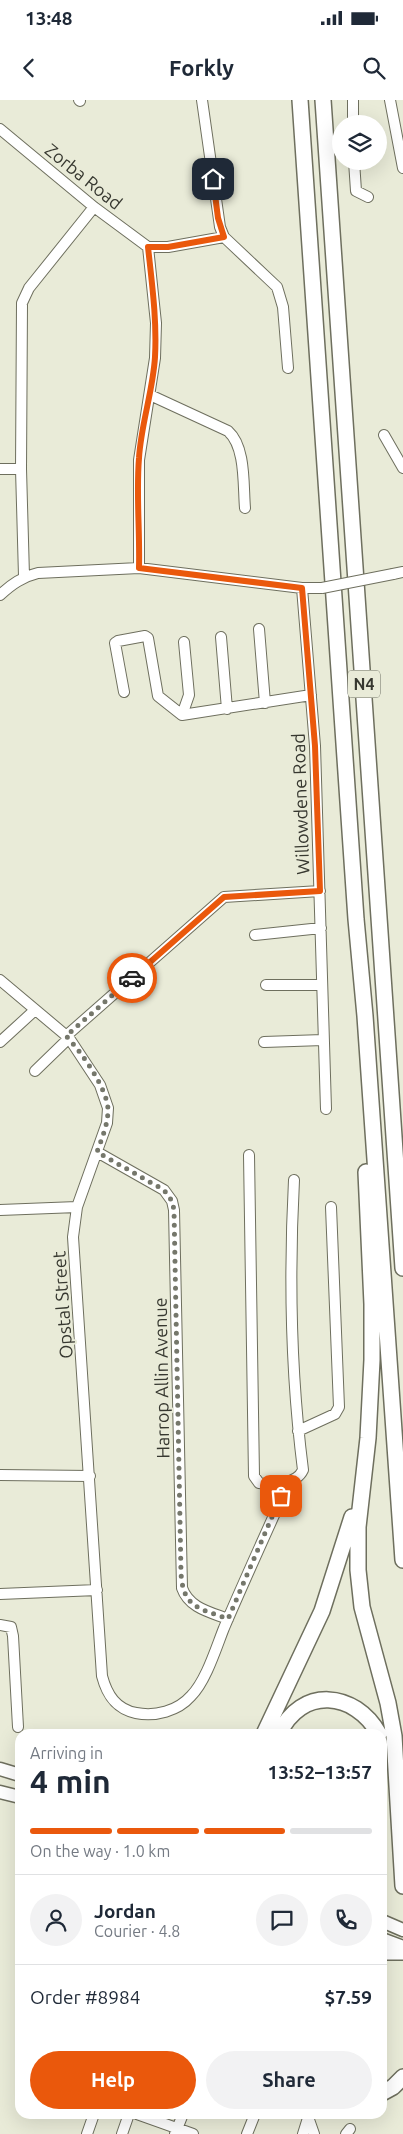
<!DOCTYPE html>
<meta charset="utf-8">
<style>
body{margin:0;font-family:Ubuntu,sans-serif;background:#f2f2f3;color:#1f2937;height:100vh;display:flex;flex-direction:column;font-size:19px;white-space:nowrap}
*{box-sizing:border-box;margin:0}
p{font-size:16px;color:#747a83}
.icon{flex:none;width:28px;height:28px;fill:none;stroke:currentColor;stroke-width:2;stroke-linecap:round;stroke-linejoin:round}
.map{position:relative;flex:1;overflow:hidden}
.sheet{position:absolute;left:15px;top:1629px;width:372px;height:390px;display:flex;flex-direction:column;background:#fff;border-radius:15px;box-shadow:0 5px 20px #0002}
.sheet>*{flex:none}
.buttons{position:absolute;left:332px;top:15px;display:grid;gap:10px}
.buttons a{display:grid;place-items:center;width:55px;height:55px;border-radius:50%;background:#fff;box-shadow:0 5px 20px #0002;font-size:25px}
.pin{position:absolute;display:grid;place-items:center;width:42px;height:42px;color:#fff;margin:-21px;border-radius:10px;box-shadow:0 2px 8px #0006}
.courier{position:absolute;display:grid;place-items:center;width:50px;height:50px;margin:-25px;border:4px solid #ea580c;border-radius:50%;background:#fff;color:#222;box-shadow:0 1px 6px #0007}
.headline em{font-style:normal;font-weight:600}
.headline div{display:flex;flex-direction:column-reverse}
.headline{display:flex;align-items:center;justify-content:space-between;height:85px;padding:0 15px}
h1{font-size:32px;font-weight:600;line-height:38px}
.bar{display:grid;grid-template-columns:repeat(4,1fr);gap:8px 5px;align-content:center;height:60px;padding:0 15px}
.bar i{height:6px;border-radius:4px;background:#e0e1e3}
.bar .active{background:#ea580c}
.bar p{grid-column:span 4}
.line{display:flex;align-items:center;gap:12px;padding:0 15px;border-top:1px solid #e0e1e3}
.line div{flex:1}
.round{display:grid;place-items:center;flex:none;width:52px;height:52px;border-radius:26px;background:#f2f2f3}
.action{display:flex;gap:10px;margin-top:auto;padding:10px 15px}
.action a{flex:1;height:58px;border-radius:30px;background:#ea580c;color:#fff;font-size:20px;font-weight:600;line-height:58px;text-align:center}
.action a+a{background:#f2f2f3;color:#1f2937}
.status{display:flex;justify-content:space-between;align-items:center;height:35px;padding:0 25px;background:#fff;direction:ltr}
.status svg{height:14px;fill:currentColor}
header{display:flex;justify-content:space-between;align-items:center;height:65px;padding:0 15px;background:#fff;font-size:22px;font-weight:600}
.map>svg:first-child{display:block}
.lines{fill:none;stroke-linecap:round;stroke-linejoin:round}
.minor-casing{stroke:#6e6f5e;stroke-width:12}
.major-casing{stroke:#6e6f5e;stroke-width:15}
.highway-casing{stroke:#6e6f5e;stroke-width:18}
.minor{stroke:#fff;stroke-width:10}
.major{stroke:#fff;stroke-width:12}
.highway{stroke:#fff;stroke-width:15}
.minor-bridge-casing{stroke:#6e6f5e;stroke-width:12;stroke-linecap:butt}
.minor-bridge{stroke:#fff;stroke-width:10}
.done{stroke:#75776b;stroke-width:5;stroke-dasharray:0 9}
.route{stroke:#ea580c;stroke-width:6}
.labels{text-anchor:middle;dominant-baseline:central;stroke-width:4;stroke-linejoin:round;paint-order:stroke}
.shield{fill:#e9ebd8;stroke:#6c6e62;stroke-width:1}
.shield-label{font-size:16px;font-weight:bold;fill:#373830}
.street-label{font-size:18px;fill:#373830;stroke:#e9ebd8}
</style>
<div class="status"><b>13:48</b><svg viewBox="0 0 49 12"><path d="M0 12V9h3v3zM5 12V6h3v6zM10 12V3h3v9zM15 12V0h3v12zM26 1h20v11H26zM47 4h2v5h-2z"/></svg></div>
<header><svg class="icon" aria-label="back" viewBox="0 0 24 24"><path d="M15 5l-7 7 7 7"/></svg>Forkly<svg class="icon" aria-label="search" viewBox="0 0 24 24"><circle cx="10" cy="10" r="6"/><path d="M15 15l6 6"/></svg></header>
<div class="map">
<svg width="403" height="2034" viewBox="0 0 403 2034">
<rect width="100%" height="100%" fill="#e9ebd8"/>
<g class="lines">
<g class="minor-casing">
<path id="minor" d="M79 0 80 1
M202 0 220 127 224 137 277 187 283 207 288 268
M390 0 403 68
M353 24V0
M0 29 94 107 148 147
M354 61 356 91 368 97
M148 147H168L224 137
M150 295 228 331C246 347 243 385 245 408
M384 335 403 368
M0 369H21
M139 468V360L155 258 156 223 148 147
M393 474 403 472
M24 476 21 369 22 203 29 188 94 107
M302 488 315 646 326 1009
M0 495C12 484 22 477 38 473L139 468 302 488H322
M259 529 265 603
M221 537 227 609
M124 592 115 543 118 541 145 536 148 538 158 596 182 615 311 595
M182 615 189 595 184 542
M255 835 321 828
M0 880 69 938 100 985 108 1008 107 1023 77 1107 73 1137 102 1576C107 1595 116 1609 136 1613 155 1617 178 1611 191 1596 206 1581 216 1548 224 1528 242 1486 261 1444 280 1402L282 1384
M266 885H322
M66 936 224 797 320 791
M0 942 35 910
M264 942 323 940
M35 971 69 938
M97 1052 164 1090 172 1101 174 1110 182 1488C189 1508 210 1512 228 1519
M249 1055 254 1376 259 1383C272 1385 296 1385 303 1370 291 1276 289 1175 294 1080
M0 1110 77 1107
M298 1331 335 1314 339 1307 331 1107
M0 1375 90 1376
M0 1494 97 1490
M0 1525 11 1527 13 1536 18 1627
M137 2014 193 2034
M307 2014 314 2034
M87 2034 94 2014
M122 2034 129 2014
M175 2034 183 2014
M247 2034 255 2014
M303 2034 308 2018
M346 2034 350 2029"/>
</g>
<g class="major-casing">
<path id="major" d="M0 1669 20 1675
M0 1692 20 1697
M382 1821 403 1830
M382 1839 403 1847"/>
</g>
<g class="highway-casing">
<path id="highway" d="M300 0 356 819 365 916 403 1460
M323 0 403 1168
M366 1072 372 1204V1260L368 1338 358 1427V1470L362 1507 388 1603 394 1636 403 1786
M264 1634 322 1511 352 1417
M279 1634C301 1586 355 1591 379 1634
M382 1852H403
M382 1993 393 1987 403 1977"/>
</g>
<use href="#minor" class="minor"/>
<use href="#major" class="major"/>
<use href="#highway" class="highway"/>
<g class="minor-bridge-casing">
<path id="minor-bridge" d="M322 488 393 474"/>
</g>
<use href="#minor-bridge" class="minor-bridge"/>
</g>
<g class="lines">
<path class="done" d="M132 878 66 936C80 950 108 989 108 1010 108 1024 102 1038 97 1052L164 1090 172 1101 174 1110 181 1473C183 1508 199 1508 228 1519L281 1396"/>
<path class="route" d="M132 878 224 797 320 791 315 646 302 488 139 468C140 431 136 394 139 358 141 324 153 291 155 257 157 220 152 184 148 147H168L224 137 218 118 213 79"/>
</g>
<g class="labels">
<rect class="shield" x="348" y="570.5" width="32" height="27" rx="4"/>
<g class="shield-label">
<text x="364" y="584">N4</text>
</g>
<g class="street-label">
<text transform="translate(84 76) rotate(39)">Zorba Road</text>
<text transform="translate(300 704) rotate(-92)">Willowdene Road</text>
<text transform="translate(62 1205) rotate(-94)">Opstal Street</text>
<text transform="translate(161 1278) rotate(-91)">Harrop Allin Avenue</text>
</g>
</g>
</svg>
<div class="buttons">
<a><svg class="icon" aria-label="layers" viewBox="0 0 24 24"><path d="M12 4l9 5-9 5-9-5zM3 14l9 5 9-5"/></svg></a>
</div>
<div class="pin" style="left:281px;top:1396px;background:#ea580c"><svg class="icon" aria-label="bag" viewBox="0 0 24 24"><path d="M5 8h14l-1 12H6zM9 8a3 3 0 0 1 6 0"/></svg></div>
<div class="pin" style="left:213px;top:79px;background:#1f2937"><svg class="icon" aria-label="home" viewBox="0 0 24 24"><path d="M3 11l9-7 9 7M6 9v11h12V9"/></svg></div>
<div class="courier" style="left:132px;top:878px"><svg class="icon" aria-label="car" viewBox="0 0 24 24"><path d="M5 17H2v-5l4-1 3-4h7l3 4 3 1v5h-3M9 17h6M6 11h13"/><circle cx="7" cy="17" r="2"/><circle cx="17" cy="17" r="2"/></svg></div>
<section class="sheet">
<div class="headline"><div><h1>4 min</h1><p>Arriving in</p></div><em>13:52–13:57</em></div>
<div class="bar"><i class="active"></i><i class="active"></i><i class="active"></i><i></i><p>On the way · 1.0 km</p></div>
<div class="line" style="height:90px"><a class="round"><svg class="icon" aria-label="person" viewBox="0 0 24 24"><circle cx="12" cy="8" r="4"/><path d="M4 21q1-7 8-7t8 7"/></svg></a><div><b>Jordan</b><p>Courier · 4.8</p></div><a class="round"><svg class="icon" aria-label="chat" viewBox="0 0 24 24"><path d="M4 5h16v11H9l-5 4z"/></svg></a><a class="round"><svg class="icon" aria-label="phone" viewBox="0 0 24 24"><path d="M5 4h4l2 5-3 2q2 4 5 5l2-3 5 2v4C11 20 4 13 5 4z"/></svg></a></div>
<div class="line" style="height:65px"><div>Order #8984</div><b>$7.59</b></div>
<div class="action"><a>Help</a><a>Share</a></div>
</section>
</div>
